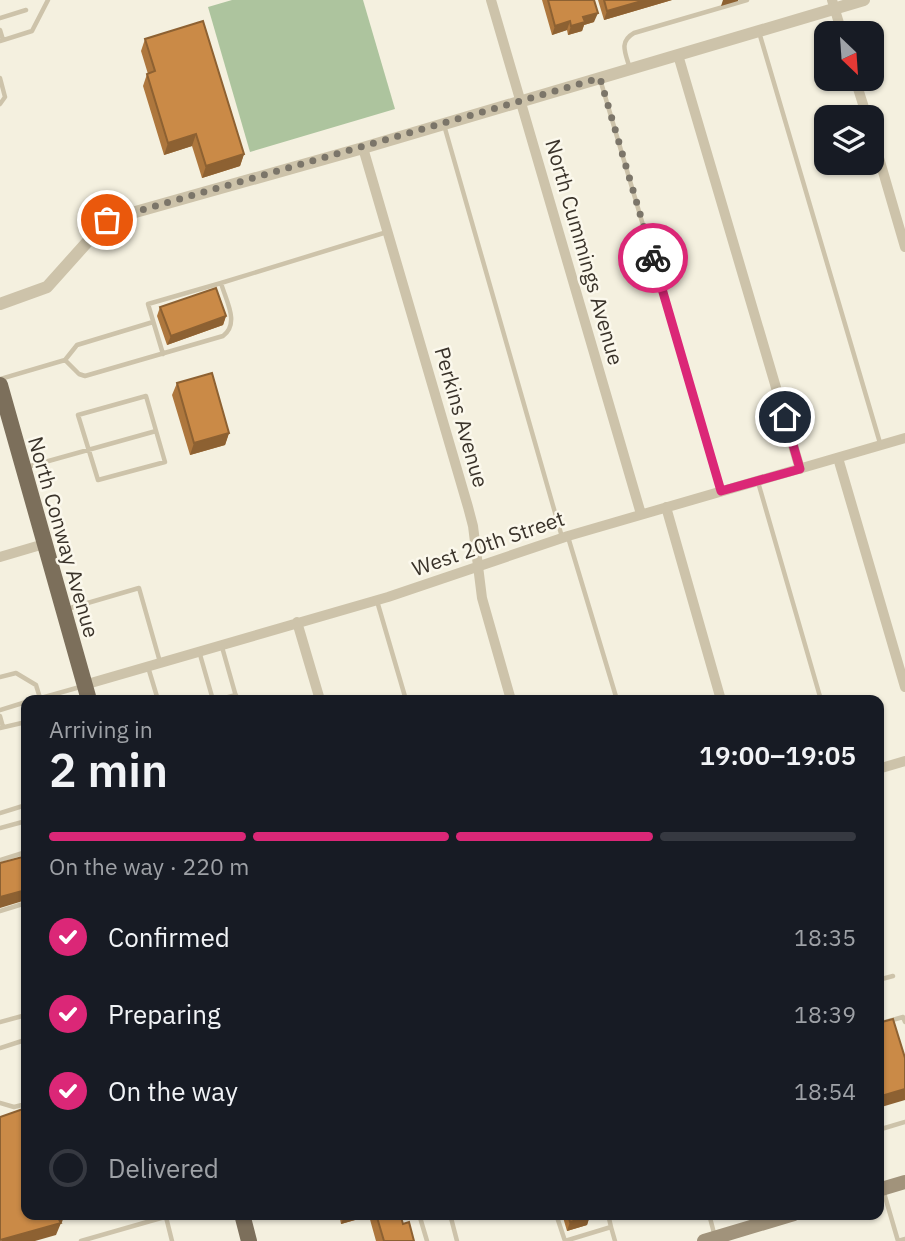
<!DOCTYPE html>
<meta charset="utf-8">
<style>
body{margin:0;font-family:"IBM Plex Sans",sans-serif;background:#20242c;color:#f1f3f6;height:100vh;display:flex;flex-direction:column;font-size:26px;white-space:nowrap}
*{box-sizing:border-box;margin:0}
p{font-size:23px;color:#9ea1a6}
.icon{flex:none;width:38px;height:38px;fill:none;stroke:currentColor;stroke-width:2;stroke-linecap:round;stroke-linejoin:round}
.map{position:relative;flex:1;overflow:hidden}
.panel{position:absolute;left:21px;top:695px;width:863px;height:525px;display:flex;flex-direction:column;background:#171b24;border-radius:14px;box-shadow:0 2px 5px #0004}
.panel>*{flex:none}
.needle{width:46px;rotate:155deg}
.buttons{position:absolute;left:814px;top:21px;display:grid;gap:14px}
.buttons a{display:grid;place-items:center;width:70px;height:70px;border-radius:14px;background:#171b24;box-shadow:0 2px 5px #0004;font-size:35px}
.pin{position:absolute;display:grid;place-items:center;width:60px;height:60px;color:#fff;margin:-30px;border:4px solid #fff;border-radius:50%;box-shadow:0 2px 7px #0007}
.courier{position:absolute;display:grid;place-items:center;width:70px;height:70px;margin:-35px;border:5px solid #db2777;border-radius:50%;background:#fff;color:#222;box-shadow:0 2px 9px #0007}
.headline em{font-style:normal;font-weight:600}
.headline div{display:flex;flex-direction:column-reverse}
.headline{display:flex;align-items:center;justify-content:space-between;height:119px;padding:0 28px}
h1{font-size:46px;font-weight:600;line-height:52px}
.bar{display:grid;grid-template-columns:repeat(4,1fr);gap:10px 7px;align-content:center;height:84px;padding:0 28px}
.bar i{height:9px;border-radius:5px;background:#363941}
.bar .selected{background:#db2777}
.bar p{grid-column:span 4}
ol{padding:0 28px;list-style:none}
li{display:flex;align-items:center;gap:21px;height:77px}
li p{margin-inline-start:auto}
li .icon{padding:7px;border-radius:50%;background:#db2777;color:#fff;stroke-width:4}
li:last-child{color:#9ea1a6}
li i{width:38px;height:38px;border:4px solid #363941;border-radius:50%}
.map>svg:first-child{display:block}
.green{fill:#adc49e}
.lines{fill:none;stroke-linecap:round;stroke-linejoin:round}
.service{stroke:#cdc3aa;stroke-width:4.5}
.minor{stroke:#cdc3aa;stroke-width:10}
.tertiary{stroke:#cdc3aa;stroke-width:12}
.secondary{stroke:#a1937b;stroke-width:14}
.primary{stroke:#7c6f5b;stroke-width:16}
.wall{fill:#ae773d}
.shaded-wall{fill:#8d6132}
.building{fill:#ca8a47;stroke:#8d6132;stroke-width:2}
.done{stroke:#7b7569;stroke-width:7;stroke-dasharray:0 12.6}
.route{stroke:#db2777;stroke-width:9}
.labels{text-anchor:middle;dominant-baseline:central;stroke-width:5;stroke-linejoin:round;paint-order:stroke}
.street-label{font-size:21px;fill:#3a332a;stroke:#fbf8ec}
</style>
<div class="map">
<svg width="905" height="1241" viewBox="0 0 905 1241">
<rect width="100%" height="100%" fill="#f4f0df"/>
<path class="green" d="M232 0H363L395 109 250 152 208 7Z"/>
<g class="lines">
<path class="service" d="M0 18 26 10
M0 30 3 40
M759 32 880 443
M0 41 32 31 48 0
M630 69C626 54 618 42 634 33L747 0
M0 78 5 97 0 104
M600 79 721 490
M444 125 562 537
M221 283 387 232
M65 360 79 374 85 376 223 336C240 323 226 301 221 283L148 304 163 354
M0 379 65 360 77 345 153 322
M146 396 165 462 98 480 78 415Z
M27 467 156 431
M758 482 821 700
M568 537 617 700
M377 601 406 700
M67 609 139 588 160 662
M222 647 237 700
M199 651 213 700
M148 667 158 700
M0 677 16 673 36 685 40 698
M34 700 80 687
M217 700 236 695
M0 710 26 702
M0 716 3 727
M0 728 26 722
M0 813 26 805
M0 828 26 821
M0 860 26 852
M0 911 26 903
M878 980 893 976
M0 1022 26 1015
M878 1024 903 1017 905 1022
M0 1048 25 1040
M0 1103 14 1107 26 1104
M878 1130 905 1122
M884 1193 898 1241
M419 1214 427 1241
M450 1214 457 1241
M556 1214 565 1241 611 1227 608 1214
M640 1214H644
M709 1214 715 1237
M166 1217 172 1241
M611 1227 615 1241
M81 1241 175 1214
M898 1241 905 1239"/>
<path class="minor" d="M491 0 641 514
M832 0 842 33
M678 55 800 469
M855 79 867 117
M872 134 905 247
M363 148 468 507 473 526 482 598 511 700
M838 458 905 687
M666 507 721 700
M0 557 44 544
M297 622 320 700
M84 685 388 597 568 536 905 438
M878 769 905 761"/>
<path class="tertiary" d="M0 304 47 287 107 220 363 148 864 0"/>
<path class="secondary" d="M878 1190 905 1182
M704 1241 794 1214"/>
<path class="primary" d="M0 385 89 700
M242 1214 249 1241"/>
</g>
<path class="wall" d="M542 0H594V22L584 25 582 31 568 35 567 30 552 35Z
M598 0H672L604 20Z
M145 39 244 154 240 166 202 178 192 146 164 155 143 86 147 74H148L141 51Z
M160 307 226 316 223 325 167 345 157 316Z
M177 383 229 433 225 445 190 455 172 395Z
M339 1214H400L403 1224 414 1241H376L369 1216 341 1224Z
M562 1214H590L587 1225 567 1231Z"/>
<path class="shaded-wall" d="M645 0H672L604 20 607 11Z
M723 0H738V1L721 6Z
M598 13 594 22 584 25 582 31 568 35 571 26 583 17Z
M570 21 567 30 552 35 555 26Z
M196 134 192 146 164 155 168 143Z
M244 154 240 166 202 178 206 166Z
M226 316 223 325 167 345 171 336Z
M229 433 225 445 190 455 194 443Z
M26 890V900L0 908V897Z
M905 1089V1100L878 1108V1097Z
M56 1214H65L62 1222 58 1224 61 1223 56 1235 35 1241H0Z
M345 1214H370L369 1216 341 1224Z
M590 1216 587 1225 567 1231 570 1222Z"/>
<path class="building" d="M548 0H594L598 13 583 17 585 22 571 26 570 21 555 26Z
M604 0H645L607 11Z
M203 21 244 154 206 166 196 134 168 143 147 74 155 71 145 39Z
M216 288 226 316 171 336 160 307Z
M212 373 229 433 194 443 177 383Z
M26 856V890L0 897V863Z
M893 1019 905 1058V1089L878 1097V1023Z
M26 1108V1214H56L61 1223 0 1240V1117Z
M376 1214H400L403 1224 409 1222 414 1241H384Z
M568 1214H590V1216L570 1222Z"/>
<g class="lines">
<path class="done" d="M107 220 600 78 653 258"/>
<path class="route" d="M653 258 721 491 800 469 785 417"/>
</g>
<g class="labels">
<g class="street-label">
<text transform="translate(585 252) rotate(74)">North Cummings Avenue</text>
<text transform="translate(462 417) rotate(74)">Perkins Avenue</text>
<text transform="translate(64 537) rotate(74)">North Conway Avenue</text>
<text transform="translate(488 543) rotate(-19)">West 20th Street</text>
</g>
</g>
</svg>
<div class="buttons">
<a><svg class="needle" viewBox="-14 -14 28 28"><path d="M0-13l5 13h-10z" fill="#e53935"/><path d="M0 13l5-13h-10z" fill="#9ea1a6"/></svg></a>
<a><svg class="icon" aria-label="layers" viewBox="0 0 24 24"><path d="M12 4l9 5-9 5-9-5zM3 14l9 5 9-5"/></svg></a>
</div>
<div class="pin" style="left:107px;top:220px;background:#ea580c"><svg class="icon" aria-label="bag" viewBox="0 0 24 24"><path d="M5 8h14l-1 12H6zM9 8a3 3 0 0 1 6 0"/></svg></div>
<div class="pin" style="left:785px;top:417px;background:#1f2937"><svg class="icon" aria-label="home" viewBox="0 0 24 24"><path d="M3 11l9-7 9 7M6 9v11h12V9"/></svg></div>
<div class="courier" style="left:653px;top:258px"><svg class="icon" aria-label="bike" viewBox="0 0 24 24"><circle cx="6" cy="16" r="4"/><circle cx="18" cy="16" r="4"/><path d="M6 16l4-8h5l3 8M10 8l3 8H6M13 5h3"/></svg></div>
<section class="panel">
<div class="headline"><div><h1>2 min</h1><p>Arriving in</p></div><em>19:00–19:05</em></div>
<div class="bar"><i class="selected"></i><i class="selected"></i><i class="selected"></i><i></i><p>On the way · 220 m</p></div>
<ol>
<li><svg class="icon" aria-label="check" viewBox="0 0 24 24"><path d="M5 12l5 5 9-10"/></svg>Confirmed<p>18:35</p></li>
<li><svg class="icon" aria-label="check" viewBox="0 0 24 24"><path d="M5 12l5 5 9-10"/></svg>Preparing<p>18:39</p></li>
<li><svg class="icon" aria-label="check" viewBox="0 0 24 24"><path d="M5 12l5 5 9-10"/></svg>On the way<p>18:54</p></li>
<li><i></i>Delivered</li>
</ol>
</section>
</div>
